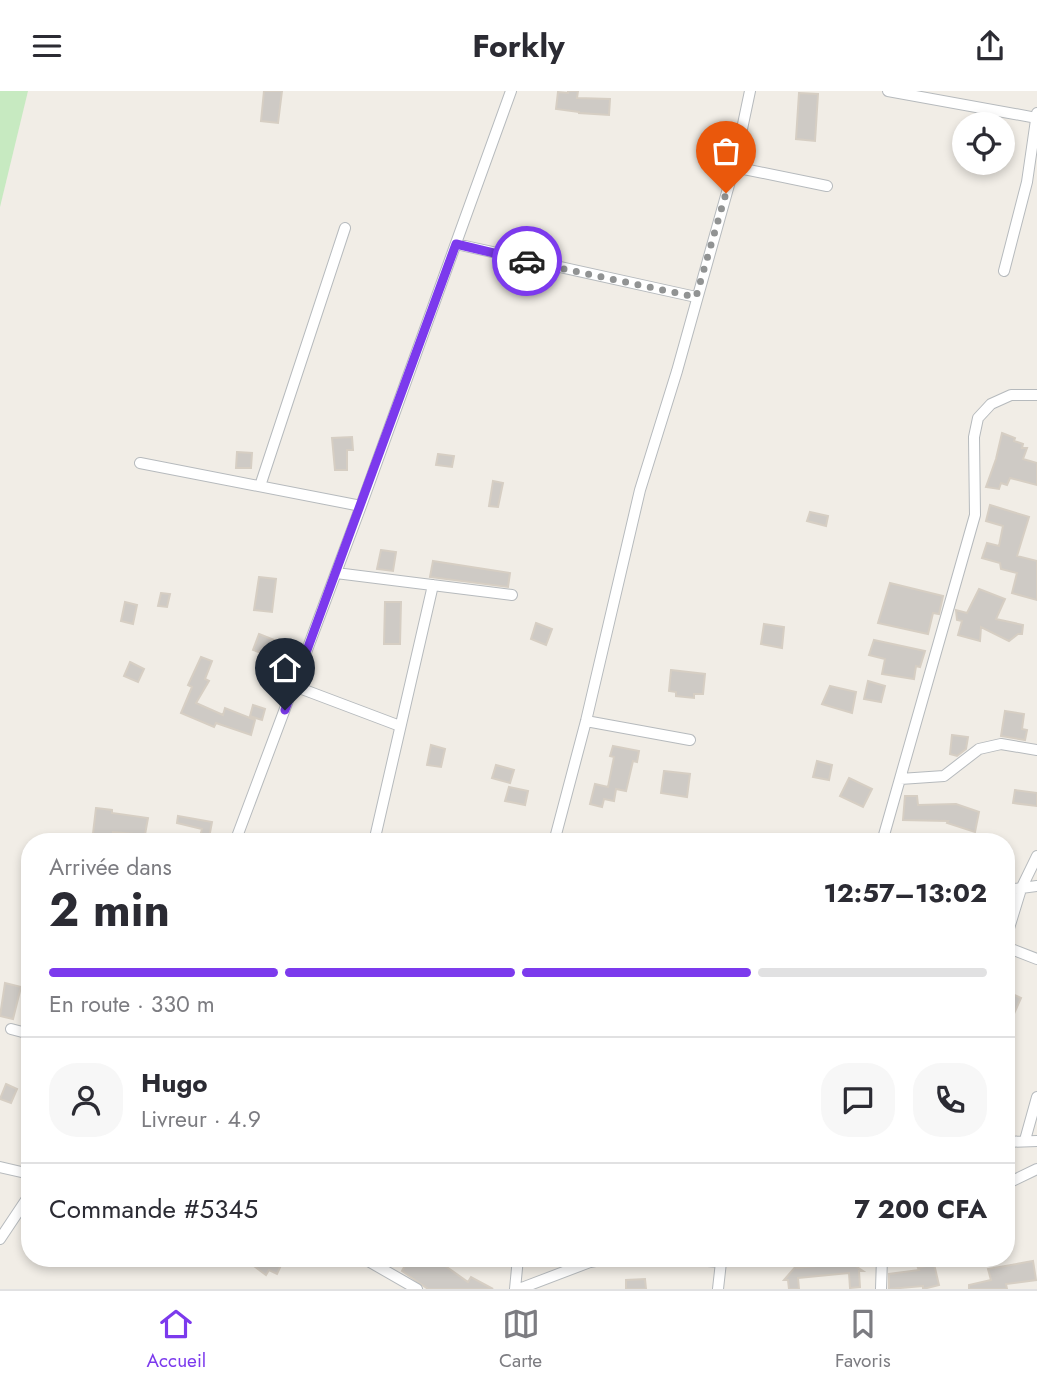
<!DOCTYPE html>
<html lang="fr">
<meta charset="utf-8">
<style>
body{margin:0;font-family:Jost,sans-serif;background:#f7f7f7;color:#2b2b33;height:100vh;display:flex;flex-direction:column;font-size:26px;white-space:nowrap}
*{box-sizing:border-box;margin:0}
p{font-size:23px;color:#7c7c81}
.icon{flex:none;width:38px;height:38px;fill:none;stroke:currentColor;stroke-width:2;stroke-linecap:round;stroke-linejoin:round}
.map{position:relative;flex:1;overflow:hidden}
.details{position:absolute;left:21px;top:742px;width:994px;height:434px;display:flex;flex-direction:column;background:#fff;border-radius:28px;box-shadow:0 4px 10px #0003}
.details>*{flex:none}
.buttons{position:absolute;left:952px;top:21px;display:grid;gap:14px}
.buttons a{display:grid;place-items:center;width:63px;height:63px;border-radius:50%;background:#fff;box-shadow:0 4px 10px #0003;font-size:35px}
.pin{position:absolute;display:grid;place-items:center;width:60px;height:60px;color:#fff;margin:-72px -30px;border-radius:50% 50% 50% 0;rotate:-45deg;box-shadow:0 0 7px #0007}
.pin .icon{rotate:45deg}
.courier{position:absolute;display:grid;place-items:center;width:70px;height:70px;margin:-35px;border:5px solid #7c3aed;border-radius:50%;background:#fff;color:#222;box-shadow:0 2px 9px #0007}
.head em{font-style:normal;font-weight:700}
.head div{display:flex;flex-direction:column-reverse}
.head{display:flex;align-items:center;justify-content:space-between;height:119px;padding:0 28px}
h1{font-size:46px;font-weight:700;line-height:52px}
.bar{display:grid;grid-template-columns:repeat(4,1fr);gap:10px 7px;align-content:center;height:84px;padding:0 28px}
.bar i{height:9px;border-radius:5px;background:#e1e1e2}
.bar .selected{background:#7c3aed}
.bar p{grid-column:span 4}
.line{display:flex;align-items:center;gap:18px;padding:0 28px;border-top:2px solid #e1e1e2}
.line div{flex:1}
.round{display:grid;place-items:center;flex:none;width:74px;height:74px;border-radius:28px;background:#f7f7f7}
header{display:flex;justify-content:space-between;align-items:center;height:91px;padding:0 28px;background:#fff;font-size:32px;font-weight:700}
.menu{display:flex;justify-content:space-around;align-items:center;height:98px;border-top:2px solid #e1e1e2;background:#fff;font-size:19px;color:#7c7c81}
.menu a{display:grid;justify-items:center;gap:4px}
.menu .selected{color:#7c3aed}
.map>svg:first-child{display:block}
.green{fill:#c7eac1}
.building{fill:#cecac5;stroke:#d6cec3;stroke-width:2}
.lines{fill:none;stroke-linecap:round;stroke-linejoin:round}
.street-casing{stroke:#b6babd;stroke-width:12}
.street{stroke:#fff;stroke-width:10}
.done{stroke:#919393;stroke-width:7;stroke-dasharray:0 12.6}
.route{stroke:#7c3aed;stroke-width:9}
</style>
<header><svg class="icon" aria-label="menu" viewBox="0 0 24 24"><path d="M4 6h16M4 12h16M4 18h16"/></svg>Forkly<svg class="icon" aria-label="share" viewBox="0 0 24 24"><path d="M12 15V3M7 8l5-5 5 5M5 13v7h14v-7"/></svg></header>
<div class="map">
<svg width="1037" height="1198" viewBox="0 0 1037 1198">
<rect width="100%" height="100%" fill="#f1ede6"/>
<path class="green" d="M0 0H28L0 116Z"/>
<path class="building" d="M264 0H282L278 32 261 30Z
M568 0H578L577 7 610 8 609 24 579 22V21L556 18 558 1 568 2Z
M799 2 818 3 815 50 796 48Z
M1002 342 1015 347 1014 350 1023 353 1022 357H1027L1023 368 1037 372V394L1010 387 1007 394 1001 392 999 398 986 396 996 368Z
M352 346 353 359H347V379H335L332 347Z
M237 361 252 362 251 377H236Z
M438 363 454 365 452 376 436 374Z
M493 390 503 392 498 416 489 415Z
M990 414 1029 426 1017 465 1037 470V509L1012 502 1017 482 1001 478 1000 472 982 467 987 452 999 455 1003 435 986 430Z
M810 421 828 425 826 435 807 430Z
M381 459 396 461 393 480 377 478Z
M433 470 510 482 508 496 430 486Z
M259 486 276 488 272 521 254 519Z
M890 492 943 505 939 523 933 522 928 543 878 532Z
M979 498 1005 508 996 528 1023 534 1022 543H1018L1009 550 981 536 980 550 958 544 962 530 957 529 956 519 967 522Z
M161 502 170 503 167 516 158 515Z
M125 511 137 514 133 533 121 530Z
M385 511H401L400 553H384Z
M536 532 552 538 546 554 531 548Z
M764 533 784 536 782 557 761 553Z
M259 543 287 554 283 564 273 559 271 565 253 559Z
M874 549 925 560 920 576 916 575 914 588 882 583 885 568 869 564Z
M201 566 212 570 205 588 209 590 196 612 223 624 225 617 255 629 251 644 216 632 214 636 181 622 192 596 188 594Z
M130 571 144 578 138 591 124 585Z
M671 579 705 583 703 603H694V607L676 605V601L669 600Z
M868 590 885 595 881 611 864 608Z
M830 595 856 601 852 622 822 613Z
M253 614 265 618 262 629 250 625Z
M1005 620 1024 623 1022 638 1027 639 1025 649 1001 645Z
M952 644 968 646 966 658 957 665 950 663Z
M431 654 445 658 441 676 427 674Z
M613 655 639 660 637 671 633 670 626 700 616 698 614 710 604 708 602 716 590 713 595 693 608 696 614 666 610 665Z
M817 670 832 674 829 689 813 686Z
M496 674 514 679 510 692 492 687Z
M664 680 690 683 687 706 661 702Z
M849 687 872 698 863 716 840 705Z
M509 696 528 700 525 714 505 710Z
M1015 699 1037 702V715L1013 712Z
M905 705H917L918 714 956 713 979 721 975 741 947 732 948 730 903 729Z
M96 717 112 719V722L148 727 144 749 133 747V743L113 741V751H92Z
M178 725 212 731 209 747 200 746 202 738 177 732Z
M5 892 21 896 13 928 0 925Z
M1006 900 1021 907 1013 925 1006 922Z
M6 993 17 998 11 1012 0 1008Z
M243 1167H278L283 1170 277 1183 269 1179 266 1184Z
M409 1167H434L468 1191 471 1186 493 1198H428L402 1180Z
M848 1170 863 1180H859L860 1196 850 1197 849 1182 798 1187 799 1198H789L788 1189H784L797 1174V1177L848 1172Z
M1033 1170 1036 1189 1006 1193 1007 1198H969V1194L991 1189 988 1178Z
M934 1173 939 1194 923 1198V1195L889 1198V1183L919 1179 918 1177Z
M645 1188 646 1198H626V1189Z"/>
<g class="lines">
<g class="street-casing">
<path id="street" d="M888 0 1037 27
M734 76 827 95
M456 153 696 206
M1004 180 1027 91 1037 22
M140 372 361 415
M260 395 345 137
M336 482 512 504
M294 595 400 635
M586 630 690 649
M900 688 944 685 979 658 1001 653 1037 659
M235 751 361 415 511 0
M374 751 433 494
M554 751 586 630 640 399 677 280 734 76 750 0
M882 751 975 424 974 346 978 327 991 313 1011 304H1037
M1006 799 1037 795
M1006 847 1021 798 1037 765
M1006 856 1037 868
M11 938 30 943
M1025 1049 1037 1006
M1006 1051 1037 1050
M0 1076 30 1083
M1006 1093 1037 1078
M0 1148 30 1103
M363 1167 417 1198
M668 1167 721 1171 740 1167
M515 1198 518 1167
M519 1198 590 1171 611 1167
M718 1198 721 1171
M881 1198 882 1167"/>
</g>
<use href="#street" class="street"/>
</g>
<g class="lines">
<path class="done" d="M527 170 696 206 726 102"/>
<path class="route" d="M285 619 456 153 527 170"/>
</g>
</svg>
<div class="buttons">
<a><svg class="icon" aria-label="locate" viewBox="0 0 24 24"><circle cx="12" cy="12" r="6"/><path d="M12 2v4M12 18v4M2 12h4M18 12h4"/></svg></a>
</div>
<div class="pin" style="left:726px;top:102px;background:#ea580c"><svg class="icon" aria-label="bag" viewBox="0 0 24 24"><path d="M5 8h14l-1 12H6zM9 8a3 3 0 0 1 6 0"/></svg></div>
<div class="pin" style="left:285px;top:619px;background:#1f2937"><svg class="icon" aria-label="home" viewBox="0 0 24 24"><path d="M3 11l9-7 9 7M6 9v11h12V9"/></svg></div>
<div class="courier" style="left:527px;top:170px"><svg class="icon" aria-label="car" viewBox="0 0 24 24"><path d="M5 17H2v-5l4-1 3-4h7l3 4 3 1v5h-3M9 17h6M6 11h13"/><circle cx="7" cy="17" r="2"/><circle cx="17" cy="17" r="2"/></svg></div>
<section class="details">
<div class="head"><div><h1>2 min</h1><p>Arrivée dans</p></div><em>12:57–13:02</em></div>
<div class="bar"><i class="selected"></i><i class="selected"></i><i class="selected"></i><i></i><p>En route · 330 m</p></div>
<div class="line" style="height:126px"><a class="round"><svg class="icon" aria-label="person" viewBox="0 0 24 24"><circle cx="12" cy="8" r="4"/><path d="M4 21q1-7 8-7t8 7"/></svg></a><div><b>Hugo</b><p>Livreur · 4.9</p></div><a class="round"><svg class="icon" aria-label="chat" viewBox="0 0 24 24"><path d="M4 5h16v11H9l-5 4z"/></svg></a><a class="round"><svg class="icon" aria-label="phone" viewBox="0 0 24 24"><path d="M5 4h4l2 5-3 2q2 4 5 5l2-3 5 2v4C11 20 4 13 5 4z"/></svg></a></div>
<div class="line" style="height:91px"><div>Commande #5345</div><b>7 200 CFA</b></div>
</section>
</div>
<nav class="menu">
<a class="selected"><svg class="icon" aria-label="home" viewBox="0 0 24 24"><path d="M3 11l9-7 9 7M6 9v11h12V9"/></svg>Accueil</a>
<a><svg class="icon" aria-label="map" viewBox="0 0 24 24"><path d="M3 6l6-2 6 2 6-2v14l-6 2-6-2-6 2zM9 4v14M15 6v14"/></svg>Carte</a>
<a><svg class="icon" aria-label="saved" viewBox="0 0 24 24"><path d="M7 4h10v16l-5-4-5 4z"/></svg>Favoris</a>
</nav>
